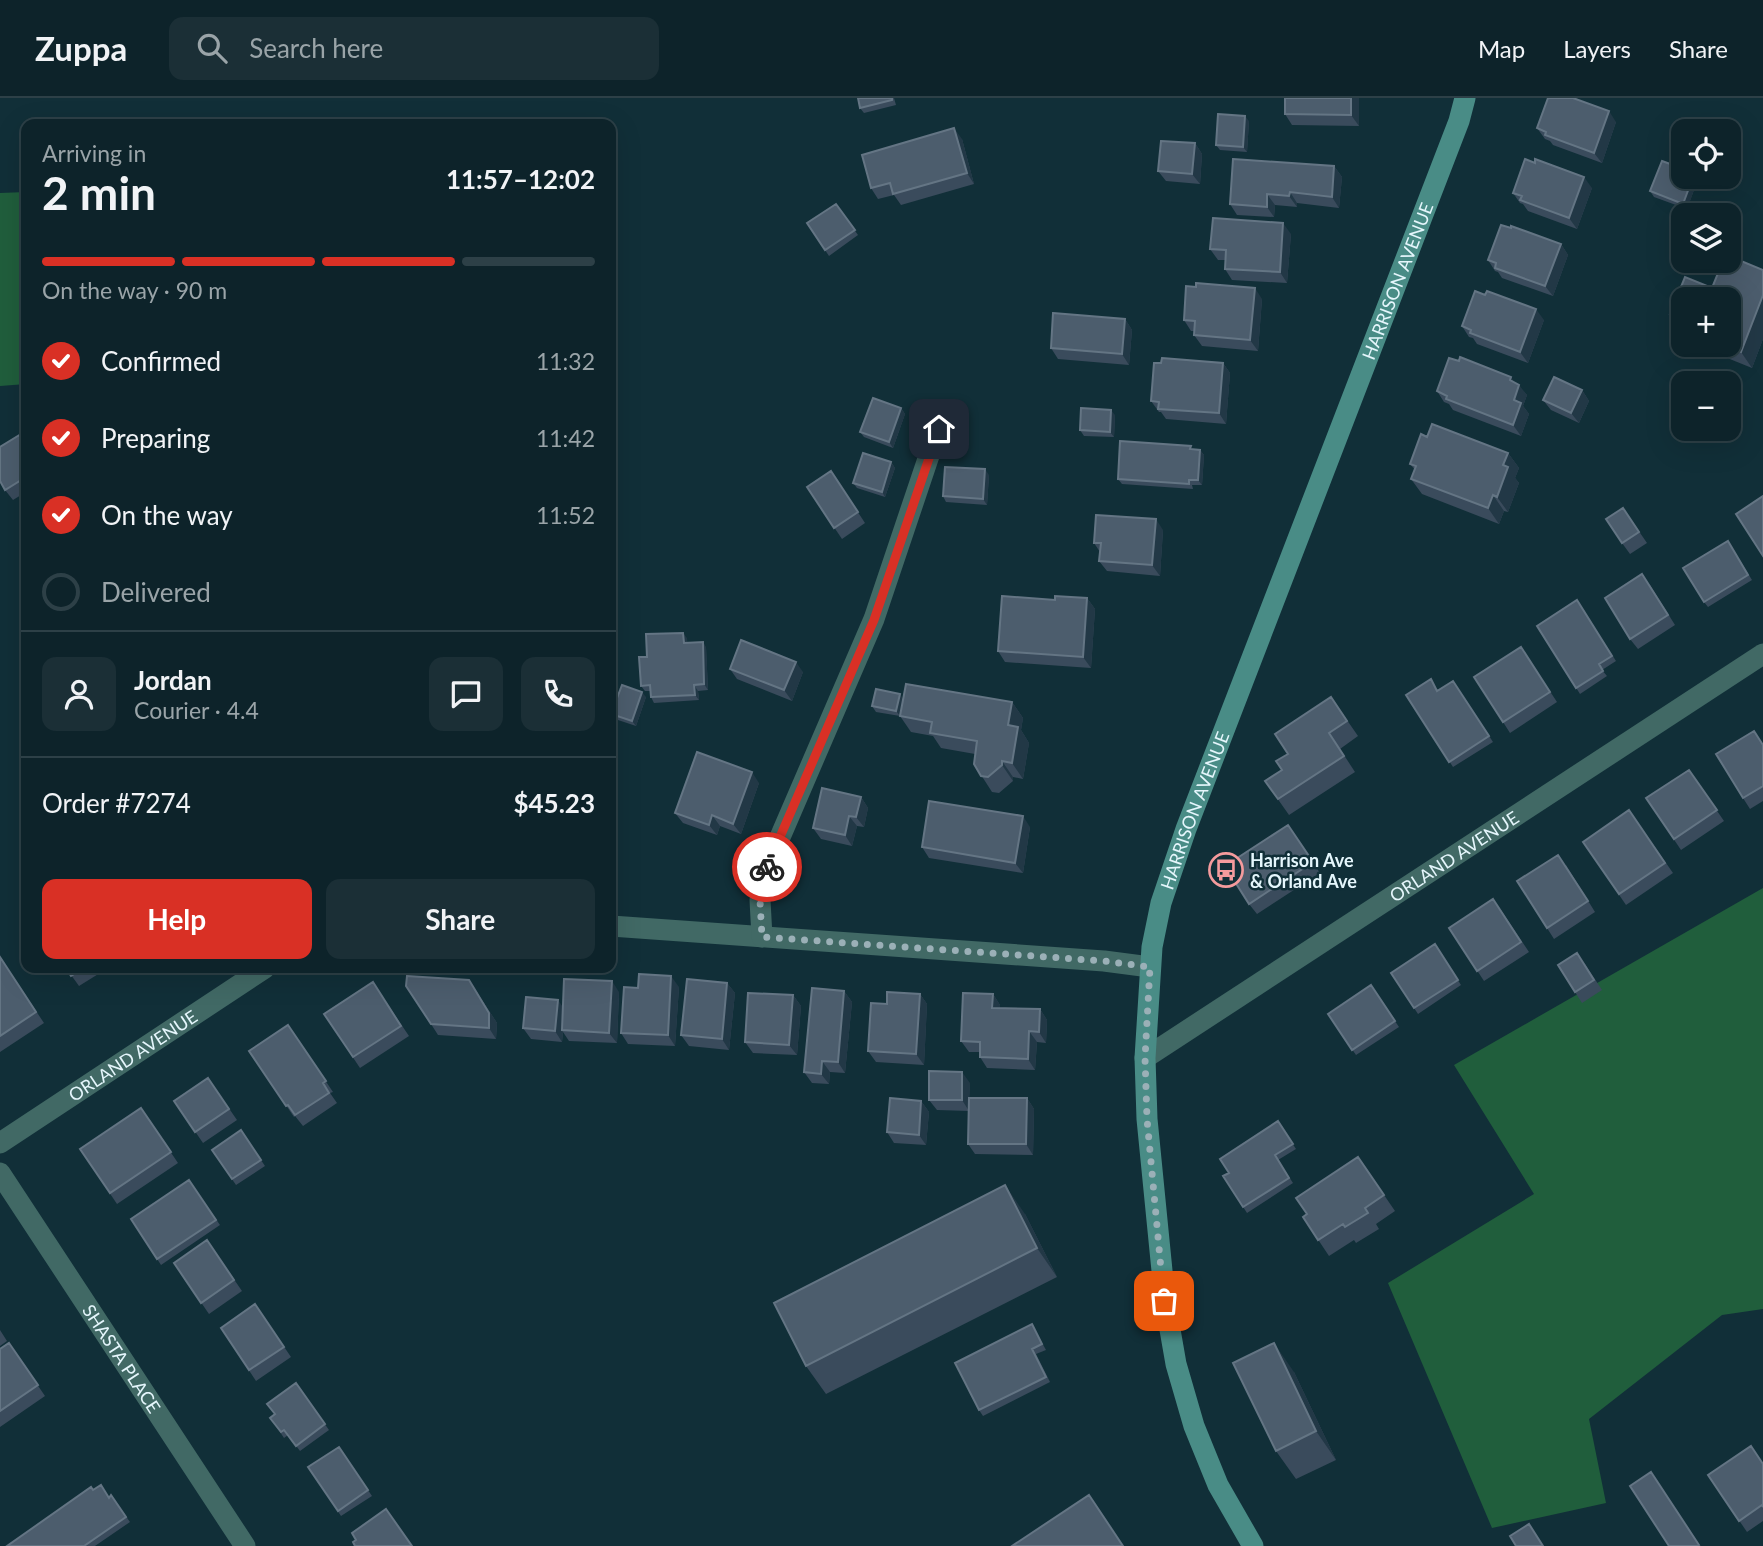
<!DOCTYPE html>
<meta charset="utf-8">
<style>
body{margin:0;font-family:Lato,sans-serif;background:#1b2f36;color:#f1f3f6;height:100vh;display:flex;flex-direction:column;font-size:26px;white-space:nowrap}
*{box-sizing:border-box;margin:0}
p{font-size:23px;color:#9aa4a8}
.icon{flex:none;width:38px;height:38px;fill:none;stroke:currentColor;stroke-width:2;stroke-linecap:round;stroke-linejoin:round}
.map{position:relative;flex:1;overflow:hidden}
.details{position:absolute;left:21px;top:21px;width:595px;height:854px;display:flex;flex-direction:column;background:#0d232a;border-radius:14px;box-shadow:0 7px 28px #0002,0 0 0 2px #2d4047}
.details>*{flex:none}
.buttons{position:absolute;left:1671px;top:21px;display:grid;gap:14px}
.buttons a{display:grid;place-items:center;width:70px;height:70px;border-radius:14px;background:#0d232a;box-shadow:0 7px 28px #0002,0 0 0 2px #2d4047;font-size:35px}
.pin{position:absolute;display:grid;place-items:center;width:60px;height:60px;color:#fff;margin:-30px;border-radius:14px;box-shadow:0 4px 10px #0006}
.courier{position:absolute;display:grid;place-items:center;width:70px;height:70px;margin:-35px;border:5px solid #d93025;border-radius:50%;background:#fff;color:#222;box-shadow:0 2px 9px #0007}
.summary em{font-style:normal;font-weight:700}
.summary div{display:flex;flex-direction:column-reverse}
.summary{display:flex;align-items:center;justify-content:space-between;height:119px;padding:0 21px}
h1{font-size:46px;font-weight:700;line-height:52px}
.bar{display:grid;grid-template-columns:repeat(4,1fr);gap:10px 7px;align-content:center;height:84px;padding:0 21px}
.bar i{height:9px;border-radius:5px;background:#2d4047}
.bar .on{background:#d93025}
.bar p{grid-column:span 4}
.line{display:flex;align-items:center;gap:18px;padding:0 21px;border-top:2px solid #2d4047}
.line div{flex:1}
.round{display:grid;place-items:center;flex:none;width:74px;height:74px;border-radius:14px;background:#1b2f36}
ol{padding:0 21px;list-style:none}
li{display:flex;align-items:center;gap:21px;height:77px}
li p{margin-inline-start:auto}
li .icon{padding:7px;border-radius:50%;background:#d93025;color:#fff;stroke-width:4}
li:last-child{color:#9aa4a8}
li i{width:38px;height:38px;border:4px solid #2d4047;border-radius:50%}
.cta{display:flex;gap:14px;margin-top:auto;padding:14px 21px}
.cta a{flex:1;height:80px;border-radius:14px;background:#d93025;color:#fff;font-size:28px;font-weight:700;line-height:80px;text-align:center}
.cta a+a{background:#1b2f36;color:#f1f3f6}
header{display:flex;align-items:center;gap:42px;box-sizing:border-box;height:98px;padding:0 35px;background:#0d232a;border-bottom:2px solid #2d4047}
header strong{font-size:33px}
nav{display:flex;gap:38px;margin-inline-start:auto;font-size:24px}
.search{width:490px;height:63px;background:#1b2f36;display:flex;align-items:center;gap:18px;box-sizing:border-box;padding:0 24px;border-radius:14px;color:#9aa4a8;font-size:26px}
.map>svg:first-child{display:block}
.green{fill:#205e3c}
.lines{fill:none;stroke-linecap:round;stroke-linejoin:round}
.street{stroke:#416965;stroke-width:21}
.secondary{stroke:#498c86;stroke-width:21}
.wall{fill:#3a4b5c}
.shaded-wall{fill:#223846}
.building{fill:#4c5d6d;stroke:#647584;stroke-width:2}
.done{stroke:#9bb0b7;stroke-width:7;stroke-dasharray:0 12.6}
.route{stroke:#d93025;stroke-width:9}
.labels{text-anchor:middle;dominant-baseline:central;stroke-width:5;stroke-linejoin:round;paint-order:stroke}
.street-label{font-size:18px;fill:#e5f6fc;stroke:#112f38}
.poi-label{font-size:18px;font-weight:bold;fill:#e5f6fc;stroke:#112f38;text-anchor:start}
</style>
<header>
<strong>Zuppa</strong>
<div class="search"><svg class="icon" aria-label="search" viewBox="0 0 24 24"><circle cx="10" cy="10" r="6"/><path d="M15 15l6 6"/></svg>Search here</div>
<nav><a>Map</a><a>Layers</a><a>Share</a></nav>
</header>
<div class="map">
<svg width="1763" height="1448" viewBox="0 0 1763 1448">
<rect width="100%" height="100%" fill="#112f38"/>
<path class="green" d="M26 94V286L0 288V95Z
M1763 790V1211L1722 1217 1589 1321 1606 1405 1492 1430 1388 1185 1534 1096 1454 967Z"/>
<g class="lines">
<g class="street">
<path d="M611 828 1104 863 1150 869"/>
<path d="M762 839 760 802 765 774 874 521 938 331"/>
<path id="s1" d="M1145 960 1763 556"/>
<path id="s2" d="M0 1045 265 870"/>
<path id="s3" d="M0 1075 245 1448"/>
</g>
<path class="secondary" id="s4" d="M1253 1448 1218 1387 1194 1328 1176 1266 1165 1203 1147 1021 1145 960 1152 849 1161 805 1186 731 1459 23 1465 0"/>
</g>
<path class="wall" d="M894 0 896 7 864 15 860 10Z
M1285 0H1359V28L1292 27 1285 16Z
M1249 23 1247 54 1220 52 1216 47Z
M1616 24 1602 65 1553 47 1550 43 1545 41 1537 30Z
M962 41 974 86 901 107 894 97 878 101 871 90Z
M1195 45 1202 56 1200 86 1166 83 1158 73Z
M1334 68 1342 79 1339 110 1297 105V109L1275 107 1274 119 1237 117 1230 106Z
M1684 79H1697L1698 81 1687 111 1654 99 1650 93Z
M1592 90 1577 131 1528 113 1523 106 1520 105 1513 95Z
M836 106 858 137 829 158 807 125Z
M1291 136 1287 185 1232 182 1225 171V162H1218L1210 151Z
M1561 146 1568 157 1553 198 1502 180 1498 174 1495 173 1488 162Z
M1729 158 1763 172V241L1752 270 1705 251 1702 247H1729V201H1684V233L1681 232 1670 216 1685 179 1712 190 1723 163H1729Z
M1262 201 1258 253 1202 248 1194 237V233H1191L1184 222Z
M1125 221 1132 232 1129 267 1058 261 1051 250Z
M1544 222 1528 265 1477 246 1473 240 1469 239 1462 228Z
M1223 265 1230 275 1226 326 1166 321 1161 314H1159L1151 303Z
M1514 284 1527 297 1523 308 1529 316 1521 338 1453 312 1449 306 1444 304 1437 293Z
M1582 292 1589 303 1579 325 1551 312 1543 302Z
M901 310 905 316 893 350 864 339 860 334Z
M1115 317 1114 339 1084 338 1080 332Z
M26 333V394L13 402 5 392Z
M1427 339 1508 355 1519 370 1515 380 1519 385 1508 414 1504 413 1499 426 1422 396 1411 381 1415 372 1410 366Z
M1193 351 1200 352 1204 357 1202 387H1192L1193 391 1122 386 1118 381Z
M891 364 895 370 885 399 857 390 853 385Z
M831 373 865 425 842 441 807 389Z
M989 377 987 407 946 404 943 398Z
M1623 410 1647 445 1630 456 1622 445Z
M1163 432 1160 478 1107 473 1099 463 1100 454 1094 445Z
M1731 448 1752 482 1708 509 1704 504Z
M1650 487 1675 527 1638 551 1630 541Z
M1087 500 1095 511 1091 570 1005 564 998 553 1055 502Z
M1577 502 1616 563 1602 572 1607 578 1580 596 1537 528Z
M687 540V545L706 549 708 592 698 593 699 602 654 605 651 599 650 593H645L641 588 647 559Z
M1528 560 1557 604 1510 635 1503 624Z
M730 571 803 574 792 603 737 581Z
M1453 583 1493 644 1453 669 1406 597 1438 593Z
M646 599 636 628 615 621 611 616Z
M1331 599 1358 638 1340 651 1355 674 1289 717 1265 683 1282 672 1288 656Z
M903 601 1012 604 1023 620 1021 632 1029 645 1023 681 1013 679V683L999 695 992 694 974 666 975 656 941 650 933 638 911 634 900 618 876 614 872 608Z
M1763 646V703L1750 711 1743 700Z
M1689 672 1724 723 1681 752 1646 700Z
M759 685 741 736 720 728 717 737 683 725 675 715Z
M861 699 868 710 864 729 857 728 852 748 821 741 813 730Z
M1629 712 1673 775 1626 807 1583 744Z
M1288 727 1320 775 1257 816 1249 806Z
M1030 729 1023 775 929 760 922 749Z
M1566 767 1595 814 1554 841 1547 830Z
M1501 812 1529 854 1484 883 1449 830Z
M1435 846 1461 887 1418 916 1391 875Z
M0 859 44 925 0 954Z
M1585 866 1602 892 1582 905 1575 894Z
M66 870H108L79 888Z
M727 885 735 895 729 952 689 948 681 937Z
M1371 887 1399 929 1356 957 1328 916Z
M679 889 675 948 628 946 621 935 638 890Z
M476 893 497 925 496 941 438 937 431 926Z
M844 893 852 904 845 975 830 974 829 986 812 985 804 974Z
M619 894 617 945 569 943 563 934 562 944 531 941 523 930 563 909Z
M380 895 409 938 360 970 324 916Z
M920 896 927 906 924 967 876 964 868 953 887 906Z
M993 896 1000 907V911H1040L1047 922 1046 945 1037 944 1035 972 987 970 980 959V954H969L961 943Z
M793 897 801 908 797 957 753 955 745 944Z
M288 927 333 994 330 995 337 1005 303 1028 295 1018 294 1019 249 953Z
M208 980 237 1022 203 1045 174 1003Z
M970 985 969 1000H1027L1034 1011 1033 1057 975 1056 968 1046 969 1013 937 1012 929 1002Z
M921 1003 929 1014 926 1047 894 1045 887 1034Z
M141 1010 178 1065 117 1106 80 1051Z
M1278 1023 1296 1051 1278 1062 1293 1085 1247 1115 1223 1078 1229 1075Z
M241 1032 265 1068 236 1087 212 1052Z
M1358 1059 1395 1113 1376 1126 1379 1131 1356 1145 1354 1142 1329 1158 1303 1119 1307 1116Z
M189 1082 220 1127 161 1167 131 1121Z
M1025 1116 1057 1179 826 1296 806 1268Z
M207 1142 242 1193 209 1216 174 1165Z
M255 1206 291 1259 256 1283 221 1230Z
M0 1232 7 1243 0 1248Z
M1035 1232 1046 1252 1036 1256 1050 1284 983 1318 979 1312Z
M9 1245 45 1298 0 1329V1251Z
M1294 1274 1336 1362 1296 1381 1276 1353Z
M296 1285 329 1332 300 1353 288 1337 284 1340 274 1325V1317Z
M339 1349 372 1398 341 1418 308 1369Z
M1763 1365V1423L1747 1434 1708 1377Z
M93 1392 109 1400 111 1397 130 1424 95 1448H7Z"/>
<path class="shaded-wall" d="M1351 0H1359V28L1351 17Z
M1609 13 1616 24 1602 65 1594 55Z
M1245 18 1249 23 1247 54 1243 49Z
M954 30 962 41 974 86 967 75Z
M1195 45 1202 56 1200 86 1192 76Z
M1334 68 1342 79 1339 110 1332 99Z
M1584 79 1592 90 1577 131 1569 120Z
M1693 79H1697L1698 81 1687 111 1683 106Z
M1290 94 1297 105V109L1289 98Z
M1267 96 1275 107 1274 119 1267 109Z
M1283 125 1291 136 1287 185 1280 174Z
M1561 146 1568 157 1553 198 1545 188Z
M1255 190 1262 201 1258 253 1250 242Z
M1763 197V241L1752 270 1741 254Z
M1536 211 1544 222 1528 265 1520 254Z
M1125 221 1132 232 1129 267 1122 256Z
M1223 265 1230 275 1226 326 1219 315Z
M1511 279 1518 290 1519 287 1527 297 1523 308 1529 316 1521 338 1513 327 1514 302 1510 282Z
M1582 292 1589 303 1579 325 1571 315Z
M901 310 905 316 893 350 889 344Z
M1111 312 1115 317 1114 339 1110 334Z
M1200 352 1204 357 1202 387 1198 382Z
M1508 355 1519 370 1515 380 1519 385 1508 414 1497 399 1503 367Z
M891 364 895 370 885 399 882 394Z
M985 371 989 377 987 407 983 401Z
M1493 397 1504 413 1499 426 1488 410Z
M1156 421 1163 432 1160 478 1152 467Z
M1087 500 1095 511 1091 570 1083 559Z
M683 535 687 540 688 550 684 545Z
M703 544 706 549 708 592 704 586Z
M796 564 803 574 792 603 784 592Z
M694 587 698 593 699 602 695 597Z
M642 594 646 599 636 628 632 623Z
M900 596 903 601 900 618 896 613Z
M1012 604 1023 620 1021 632 1029 645 1023 681 1012 665 1008 627Z
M1002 663 1013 679V683L1002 667Z
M752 674 759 685 741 736 733 726Z
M861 699 868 710 864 729 856 719Z
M712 717 720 728 717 737 709 727Z
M849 718 857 728 852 748 845 737Z
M1023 718 1030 729 1023 775 1015 765Z
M671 878 679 889 675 948 668 937Z
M469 882 497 925 496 941 489 930Z
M612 883 619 894 617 945 609 935Z
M727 885 735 895 729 952 722 941Z
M844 893 852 904 845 975 838 964Z
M920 896 927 906 924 967 916 956Z
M993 896 1000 907V921L992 910Z
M793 897 801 908 797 957 789 947Z
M558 902 565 912 562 932 563 934 562 944 555 933Z
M1040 911 1047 922 1046 945 1039 934Z
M1029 933 1037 944 1035 972 1028 961Z
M822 963 830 974 829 986 821 976Z
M962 974 970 985 969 1013 962 1002Z
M1027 1000 1034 1011 1033 1057 1026 1046Z
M921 1003 929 1014 926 1047 919 1037Z
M1005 1087 1025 1116 1057 1179 1037 1150Z
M1274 1245 1294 1274 1336 1362 1316 1333Z"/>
<path class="building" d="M858 0H892V2L860 10Z
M1285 0H1351V17L1285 16Z
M1548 0H1573L1609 13 1594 55 1545 37 1546 34 1537 30Z
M1218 16 1245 18 1243 49 1216 47Z
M954 30 967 75 893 96 890 85 871 90 862 57Z
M1161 43 1195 45 1192 76 1158 73Z
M1233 61 1334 68 1332 99 1290 94 1289 98 1267 96V109L1230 106Z
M1525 61 1535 65V61L1584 79 1569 120 1520 102 1522 98 1513 95Z
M1662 63 1684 71V79H1693L1683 106 1650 93Z
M836 106 855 132 825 152 807 125Z
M1213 120 1283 125 1280 174 1225 171 1226 152 1210 151Z
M1501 127 1511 130V128L1561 146 1545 188 1495 170 1496 165 1488 162Z
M1729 158 1763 172V197L1741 254 1723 247H1729V201H1684V222L1670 216 1685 179 1712 190 1723 163H1729Z
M1196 185 1255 190 1250 242 1194 237 1195 223 1184 222 1186 188 1196 189Z
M1475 193 1485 197 1487 193 1536 211 1520 254 1470 235 1471 232 1462 228Z
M1053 215 1125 221 1122 256 1051 250Z
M1460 259 1511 279 1510 282 1519 287 1514 302 1521 305 1513 327 1446 301 1447 298 1437 293 1449 260 1459 263Z
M1162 260 1223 265 1219 315 1158 311 1159 304 1151 303 1154 265H1161Z
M1554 279 1582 292 1571 315 1543 302Z
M873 300 901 310 889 344 860 334Z
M1081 310 1111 312 1110 334 1080 332Z
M1432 326 1508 355 1503 367 1508 369 1497 399 1493 397 1488 410 1411 381 1416 368 1410 366 1421 336 1427 339Z
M26 333V379L5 392 0 383V349Z
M1120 343 1191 348 1190 351 1200 352 1198 382H1189V386L1118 381Z
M863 355 891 364 882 394 853 385Z
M945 369 985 371 983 401 943 398Z
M831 373 858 414 834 430 807 389Z
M1763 398V458L1736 416Z
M1623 410 1639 434 1622 445 1606 421Z
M1096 417 1156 421 1152 467 1099 463 1101 445H1094Z
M1728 443 1748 477 1704 504 1683 470Z
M1642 476 1668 517 1630 541 1605 500Z
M1002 498 1055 502V498L1087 500 1083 559 998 553Z
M1577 502 1612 558 1599 566 1603 573 1576 590 1537 528Z
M683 535 684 545 703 544 704 586 694 587 695 597 651 599 650 587 641 588 639 559H647L646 536Z
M741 542 796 564 784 592 730 571Z
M1521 549 1550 594 1503 624 1474 579Z
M1431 581 1437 593 1453 583 1489 638 1449 664 1406 597Z
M906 586 1012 604 1008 627 1018 629 1012 665 1002 663V667L988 679 981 678 974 666 977 643 930 635 932 624 900 618Z
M622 587 642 594 632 623 611 616Z
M876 591 900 596 896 613 872 608Z
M1331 599 1347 623 1329 635 1344 658 1278 701 1265 683 1282 672 1276 663 1288 656 1275 636Z
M1754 633 1763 647V688L1743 700 1716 656Z
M697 654 752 674 733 726 712 717 709 727 675 715Z
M1689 672 1717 712 1674 741 1646 700Z
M822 690 861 699 856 719 849 718 845 737 813 730Z
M929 703 1023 718 1015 765 922 749Z
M1629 712 1665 765 1619 796 1583 744Z
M1288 727 1313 764 1249 806 1225 768Z
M1558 757 1588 803 1547 830 1517 783Z
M1493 801 1521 844 1477 873 1449 830Z
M1435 846 1458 882 1414 910 1391 875Z
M1577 855 1594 882 1575 894 1558 867Z
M0 859 36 914 0 938Z
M66 870H84L71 878Z
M639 876 671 878 668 937 621 935 624 889 638 890Z
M407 878 469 882 489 915V930L431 926 406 888Z
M564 881 612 883 609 935 562 932Z
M687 881 727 885 722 941 681 937Z
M373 884 401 928 353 959 324 916Z
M1371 887 1395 923 1352 952 1328 916Z
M812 890 844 893 838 964 822 963 821 976 804 974Z
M887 894 920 896 916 956 868 953 871 905 887 906Z
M748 895 793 897 789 947 745 944Z
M963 895 993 896 992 910 1040 911 1039 934 1029 933 1028 961 980 959V944L961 943Z
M526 899 558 902 555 933 523 930Z
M288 927 326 983 323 985 329 995 295 1017 288 1007 286 1008 249 953Z
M929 973 962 974V1002H929Z
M208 980 229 1011 195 1034 174 1003Z
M890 1000 921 1003 919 1037 887 1034Z
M969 1000H1027L1026 1046H968Z
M141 1010 171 1054 110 1095 80 1051Z
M1278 1023 1293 1046 1275 1057 1289 1080 1243 1109 1223 1078 1229 1075 1220 1061Z
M241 1032 261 1062 232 1081 212 1052Z
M1358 1059 1384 1097 1365 1110 1368 1115 1345 1129 1343 1126 1318 1142 1303 1119 1307 1116 1296 1100Z
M189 1082 216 1122 157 1161 131 1121Z
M1005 1087 1037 1150 806 1268 774 1205Z
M207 1142 234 1182 201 1205 174 1165Z
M255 1206 284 1249 249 1272 221 1230Z
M1032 1226 1042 1246 1032 1251 1046 1279 979 1312 955 1265Z
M9 1245 38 1287 0 1313V1251Z
M1274 1245 1316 1333 1276 1353 1233 1265Z
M296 1285 325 1326 296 1348 284 1332 281 1334 270 1320 275 1316 267 1306Z
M1751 1348 1763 1366V1409L1762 1407 1739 1423 1708 1377Z
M339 1349 368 1392 338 1413 308 1369Z
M1651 1374 1699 1447 1697 1448H1669L1630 1388Z
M101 1387 109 1400 111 1397 126 1419 84 1448H7L91 1389 93 1392Z
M1089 1397 1123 1448H1012Z
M386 1411 412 1448H355L353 1444 356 1442 352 1435Z
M1529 1426 1543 1448H1516L1510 1438Z"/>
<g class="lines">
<path class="done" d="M767 769 760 802 762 839 1104 863 1150 869 1145 960 1147 1021 1164 1203"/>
<path class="route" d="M767 769 874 522 939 331"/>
</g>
<defs>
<g id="bus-ring" transform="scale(1.75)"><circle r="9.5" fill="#112f38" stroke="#f59b9d" stroke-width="1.5"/><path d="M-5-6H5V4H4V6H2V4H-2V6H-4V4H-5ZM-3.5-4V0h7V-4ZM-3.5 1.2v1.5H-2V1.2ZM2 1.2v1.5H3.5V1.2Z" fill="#f59b9d"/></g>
</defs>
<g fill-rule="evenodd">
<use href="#bus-ring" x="1226" y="772"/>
</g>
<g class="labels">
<g class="street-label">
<text stroke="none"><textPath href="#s4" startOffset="1328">HARRISON AVENUE</textPath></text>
<text stroke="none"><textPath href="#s4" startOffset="761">HARRISON AVENUE</textPath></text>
<text stroke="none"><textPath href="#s1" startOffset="369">ORLAND AVENUE</textPath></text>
<text stroke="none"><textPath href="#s2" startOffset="159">ORLAND AVENUE</textPath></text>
<text stroke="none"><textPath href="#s3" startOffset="222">SHASTA PLACE</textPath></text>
</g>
<g class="poi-label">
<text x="1250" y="762">Harrison Ave<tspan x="1250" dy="21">&amp; Orland Ave</tspan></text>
</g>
</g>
</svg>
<div class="buttons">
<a><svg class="icon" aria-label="locate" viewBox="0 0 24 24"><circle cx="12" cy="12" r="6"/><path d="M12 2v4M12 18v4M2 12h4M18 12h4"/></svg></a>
<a><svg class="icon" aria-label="layers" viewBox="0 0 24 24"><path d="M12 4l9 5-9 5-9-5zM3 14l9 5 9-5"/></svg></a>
<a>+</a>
<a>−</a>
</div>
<div class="pin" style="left:1164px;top:1203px;background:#ea580c"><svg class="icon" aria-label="bag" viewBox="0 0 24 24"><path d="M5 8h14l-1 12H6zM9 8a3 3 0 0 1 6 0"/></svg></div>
<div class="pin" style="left:939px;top:331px;background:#1f2937"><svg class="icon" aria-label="home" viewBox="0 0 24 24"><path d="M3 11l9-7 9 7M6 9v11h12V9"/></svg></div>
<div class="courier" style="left:767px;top:769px"><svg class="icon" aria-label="bike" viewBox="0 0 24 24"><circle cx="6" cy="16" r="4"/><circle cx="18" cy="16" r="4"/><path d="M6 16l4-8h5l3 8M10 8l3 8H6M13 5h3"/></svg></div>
<section class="details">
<div class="summary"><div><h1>2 min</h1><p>Arriving in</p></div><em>11:57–12:02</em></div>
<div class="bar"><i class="on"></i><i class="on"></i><i class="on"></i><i></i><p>On the way · 90 m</p></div>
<ol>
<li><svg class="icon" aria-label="check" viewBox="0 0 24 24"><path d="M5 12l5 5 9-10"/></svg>Confirmed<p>11:32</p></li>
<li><svg class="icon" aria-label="check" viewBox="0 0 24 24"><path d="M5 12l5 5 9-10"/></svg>Preparing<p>11:42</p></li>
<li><svg class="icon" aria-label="check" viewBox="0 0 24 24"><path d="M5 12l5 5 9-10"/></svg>On the way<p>11:52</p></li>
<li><i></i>Delivered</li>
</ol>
<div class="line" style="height:126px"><a class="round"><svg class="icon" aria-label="person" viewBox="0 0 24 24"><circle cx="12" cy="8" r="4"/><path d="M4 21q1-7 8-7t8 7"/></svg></a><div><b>Jordan</b><p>Courier · 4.4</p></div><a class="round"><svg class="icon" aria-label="chat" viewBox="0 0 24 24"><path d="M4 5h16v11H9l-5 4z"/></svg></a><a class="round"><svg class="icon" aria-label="phone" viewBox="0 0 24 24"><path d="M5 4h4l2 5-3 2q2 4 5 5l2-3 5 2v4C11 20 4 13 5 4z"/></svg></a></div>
<div class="line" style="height:91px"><div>Order #7274</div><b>$45.23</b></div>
<div class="cta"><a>Help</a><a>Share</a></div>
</section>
</div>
